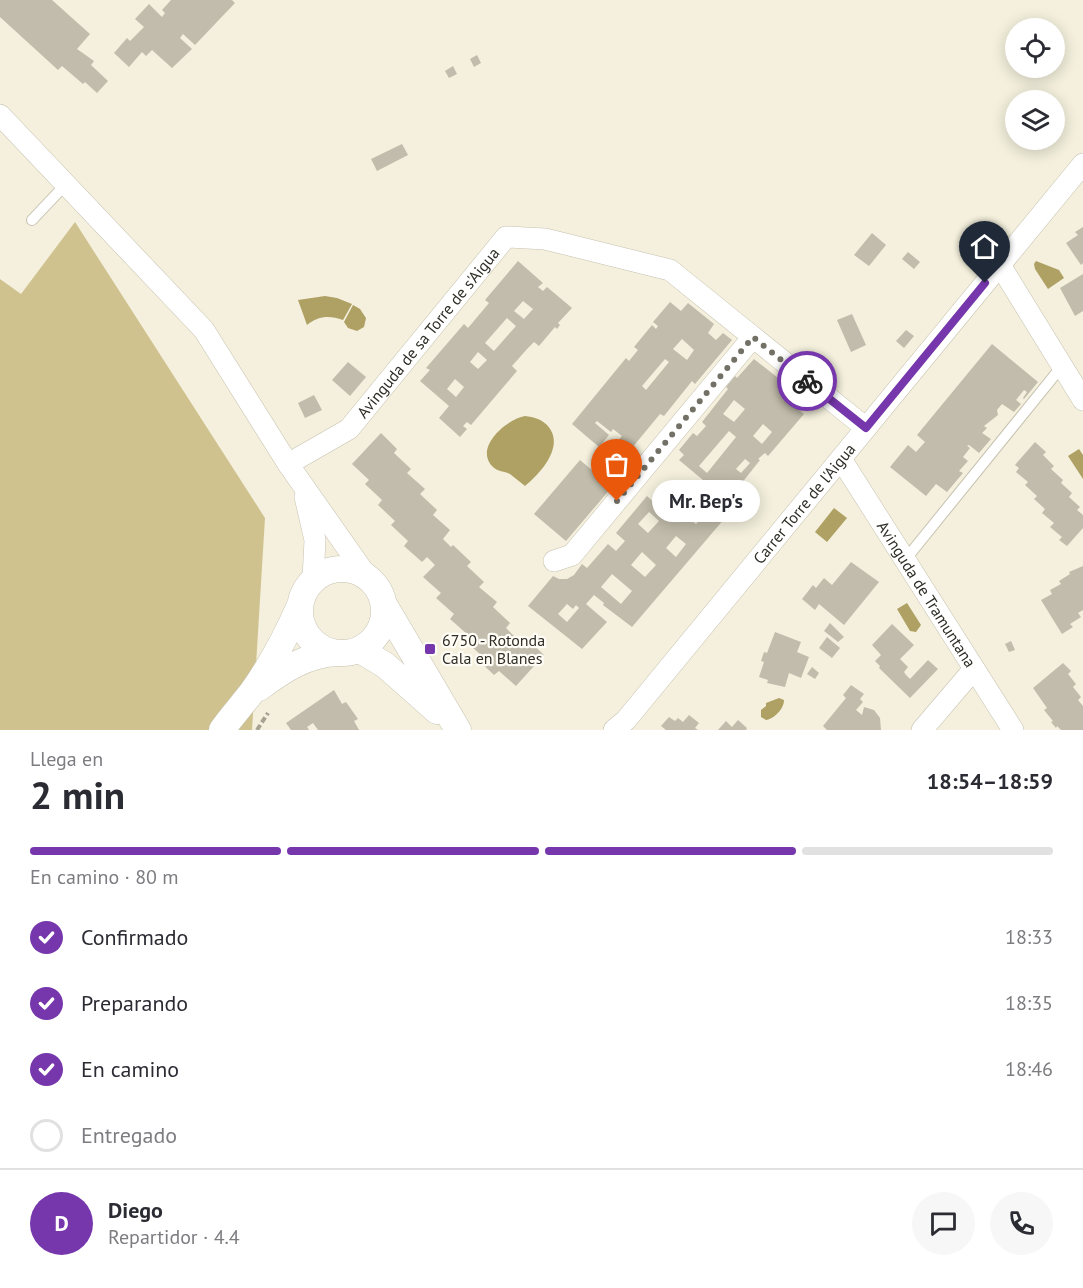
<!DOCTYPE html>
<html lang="es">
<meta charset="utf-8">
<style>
body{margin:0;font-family:"PT Sans",sans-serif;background:#f7f7f7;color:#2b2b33;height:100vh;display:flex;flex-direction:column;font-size:22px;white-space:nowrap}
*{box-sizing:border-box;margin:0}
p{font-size:20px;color:#7c7c81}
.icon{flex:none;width:33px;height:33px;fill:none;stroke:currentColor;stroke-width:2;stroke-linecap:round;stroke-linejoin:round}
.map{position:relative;height:730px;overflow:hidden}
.details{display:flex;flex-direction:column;background:#fff;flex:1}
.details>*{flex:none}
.controls{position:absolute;left:1005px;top:18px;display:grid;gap:12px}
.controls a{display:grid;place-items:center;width:60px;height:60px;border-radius:50%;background:#fff;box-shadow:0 3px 15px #0003;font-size:30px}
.pin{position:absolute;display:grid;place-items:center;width:51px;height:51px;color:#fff;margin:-62px -26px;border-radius:50% 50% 50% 0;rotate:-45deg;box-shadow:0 0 6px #0007}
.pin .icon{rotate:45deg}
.courier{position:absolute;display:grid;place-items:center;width:60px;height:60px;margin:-30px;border:4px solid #7737ac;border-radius:50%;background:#fff;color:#222;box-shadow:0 2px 8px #0007}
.bubble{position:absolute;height:42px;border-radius:21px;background:#fff;box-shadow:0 3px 15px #0003;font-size:20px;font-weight:800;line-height:42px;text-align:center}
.overview em{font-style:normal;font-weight:800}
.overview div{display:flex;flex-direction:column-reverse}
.overview{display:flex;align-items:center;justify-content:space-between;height:102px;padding:0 30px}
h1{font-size:39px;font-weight:800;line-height:45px}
.bar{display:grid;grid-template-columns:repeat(4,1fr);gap:9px 6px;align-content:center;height:72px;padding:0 30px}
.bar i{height:8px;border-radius:4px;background:#e1e1e2}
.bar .selected{background:#7737ac}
.bar p{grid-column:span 4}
.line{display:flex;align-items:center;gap:15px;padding:0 30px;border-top:2px solid #e1e1e2}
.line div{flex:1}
.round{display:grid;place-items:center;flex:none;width:63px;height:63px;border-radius:32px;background:#f7f7f7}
ol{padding:0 30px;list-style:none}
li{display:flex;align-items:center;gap:18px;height:66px}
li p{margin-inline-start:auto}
li .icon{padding:6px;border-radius:50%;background:#7737ac;color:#fff;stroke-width:4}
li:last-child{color:#7c7c81}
li i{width:33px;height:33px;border:3px solid #e1e1e2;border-radius:50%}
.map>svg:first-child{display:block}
.green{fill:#cfc28f}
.water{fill:#afa063}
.building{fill:#c1bcab;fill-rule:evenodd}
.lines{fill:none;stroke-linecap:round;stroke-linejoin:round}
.service-casing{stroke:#c6c2b0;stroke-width:12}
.minor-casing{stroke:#c6c2b0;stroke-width:22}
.tertiary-casing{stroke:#c6c2b0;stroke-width:27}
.path{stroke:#a5a294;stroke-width:4;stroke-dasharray:6 3;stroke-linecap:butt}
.service{stroke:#fff;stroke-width:10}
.minor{stroke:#fff;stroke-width:21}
.tertiary{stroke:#fff;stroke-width:26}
.done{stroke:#737166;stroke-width:6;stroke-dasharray:0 10.8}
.route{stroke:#7737ac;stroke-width:8}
.poi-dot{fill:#7737ac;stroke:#fffdf6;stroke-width:2}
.labels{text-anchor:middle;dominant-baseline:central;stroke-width:4.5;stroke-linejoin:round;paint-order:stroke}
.street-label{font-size:16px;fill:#2e2d26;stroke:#fffdf6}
.poi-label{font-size:16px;fill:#2e2d26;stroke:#fffdf6;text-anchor:start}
</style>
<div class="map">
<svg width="1083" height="730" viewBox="0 0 1083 730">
<rect width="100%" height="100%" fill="#f4f0dd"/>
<path class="green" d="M75 222 265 518 252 730H0V279L21 294Z"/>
<path class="water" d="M1036 261 1059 270 1064 278 1048 289 1035 269 1034 264Z
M325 296 337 298 352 304 343 320C329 315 318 316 307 325L298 300Z
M353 305 360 309 366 318 364 327 357 331 348 328 344 322Z
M525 416C534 417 541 419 547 425 566 445 541 473 525 486 520 482 515 478 510 474 504 471 498 472 493 467 473 448 507 419 525 416Z
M1079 449 1083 455V479L1068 456Z
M834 508 847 518 827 542 815 532Z
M907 603 921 625 916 632 910 631 897 609Z
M779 698 784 700C784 709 774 719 766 720L761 717V710L766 706V703Z"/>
<path class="building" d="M0 0H52L90 34 77 49 94 61 91 65 108 81 97 93 85 82 83 84 62 66 58 70 0 17Z
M171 0H232L235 3 195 45 183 34 180 38 192 49 172 68 152 50 146 56 142 52 129 67 114 53 127 38 130 41 144 27 135 19 149 4 162 17 165 13 162 10Z
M477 55 481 63 474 67 470 59Z
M453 66 457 74 449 78 445 71Z
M402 144 408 155 377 171 371 159Z
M1083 227V263L1081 265 1066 243 1078 235 1075 232Z
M872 233 886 245 869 266 854 255Z
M908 252 920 262 914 269 902 259Z
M518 261 543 283 538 287 543 291 547 287 572 308 558 323 560 325 557 329 555 327 539 346 534 342 527 349 512 366 517 371 471 425 467 422 463 426 467 429 460 437 439 418 449 406 420 381 430 370 426 368 464 324 468 328 489 303 485 300ZM523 301 533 309 524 319 514 311ZM507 318 516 326 494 351 485 343ZM478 352 487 360 478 369 470 362ZM455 379 464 387 456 397 447 389Z
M1083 274V311L1075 316 1060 288Z
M670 302 681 311 688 303 714 324 708 333 716 340 723 333 732 340 695 384 692 381 664 416 660 414 627 454 631 457 623 466 607 453 622 436 613 429 611 432 597 421 595 423 609 435 599 447 572 424 626 358 629 361 638 350 634 347 652 325 656 329 658 326 653 322ZM682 339 694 350 687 360 673 349ZM665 359 669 362 646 390 642 386Z
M852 314 866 345 851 352 837 320Z
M906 330 914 336 904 348 896 341Z
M992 344 1038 382 1024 399 1023 398 1027 392 1024 390 1016 400 1021 404 1014 412 1002 404 997 410 998 415 984 426 987 428 982 433 991 439 979 453 969 445 967 446 970 448 963 457 968 461 959 471 963 473 947 492 936 484 926 496 890 467 908 445 916 452 925 442 917 435Z
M754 359 811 404 809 406 804 402 802 404 799 410 804 414 768 456 765 453 758 459 760 460 741 484 739 482 735 487 737 488 727 500 679 460 684 455 679 450 693 433 697 436 706 426 702 422 728 389 726 387 735 376 737 378ZM734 400 745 409 734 422 723 414ZM763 424 772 432 762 444 753 436ZM729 431 736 437 707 473 699 466ZM745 459 750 463 741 473 736 469Z
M348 362 366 377 350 396 332 380Z
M314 395 322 410 305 418 298 403Z
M381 433 397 449 394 453 411 469 407 473 425 489 420 494 437 510 433 515 450 530 443 539 451 547 453 545 471 562 467 566 484 582 479 587 497 602 493 607 510 623 506 628 522 644 527 639 544 655 516 686 499 671 494 675 477 659 481 655 463 639 467 634 450 619 454 614 436 598 441 593 423 577 435 565 427 557 422 562 404 546 408 541 391 525 395 521 378 505 382 500 365 484 369 480 352 464Z
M1035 442 1046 452 1043 455 1054 466 1051 469 1063 480 1061 483 1072 493 1069 497 1080 507 1077 510 1083 515V528L1067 546 1059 540 1062 537 1050 527 1054 523 1042 513 1045 509 1034 499 1037 496 1025 485 1028 482 1016 472 1019 468 1015 465Z
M580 460 612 487 566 541 534 514Z
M682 481 725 518 632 627 603 605 604 603 594 595 586 604 607 622 582 649 528 606 553 576 559 579H567L574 575 582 564 587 568 608 544 616 551 625 541 616 533 647 496 660 508ZM700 509 705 514 696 524 691 520ZM649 512 659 521 648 533 638 524ZM676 536 686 544 676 557 666 548ZM642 552 656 565 645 577 631 565ZM612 574 632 591 621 604 601 587ZM567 604 573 609 576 605 579 608 567 622 558 614Z
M851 562 879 582 844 625 819 604 815 610 802 599 813 585 816 588 824 578 832 585Z
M1083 566V610L1078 613 1081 617 1070 624 1073 627 1062 634 1041 600 1052 594 1050 590 1061 584 1059 581 1070 574 1069 572Z
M830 623 844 637 838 642 824 631Z
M892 624 914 645 900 659 908 667 904 672 906 675 910 679 928 660 938 669 910 698 879 668 880 666 875 661 881 655 872 645Z
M775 632 801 642 797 652 809 657 801 678 789 673 785 687 767 683 768 680 759 677 764 662 761 661 764 652 767 653Z
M827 637 840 648 832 658 819 648Z
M1011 641 1015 650 1009 652 1005 644Z
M1063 663 1071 671 1068 674 1076 684 1073 687 1081 697 1078 700 1083 706V730H1061L1057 726 1056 728 1051 722 1053 721 1044 710 1047 708 1033 688Z
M812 667 819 673 815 679 807 674Z
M851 685 864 694 860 699 863 702 856 710 862 715 864 707 874 710 880 718 881 730H827L823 726 846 698 843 695Z
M334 690 342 704 346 702 358 719 354 721 359 730H318L313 723 307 727 309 730H291L286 723Z
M689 715 699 723 695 728 698 730H666L661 726 669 717 675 721 678 718 683 722Z
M738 720 747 728 746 730H718L726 721 732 727Z"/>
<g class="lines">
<g class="service-casing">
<path id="service" d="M32 220 67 183
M905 560 1062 366"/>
</g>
<g class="minor-casing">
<g id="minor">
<path d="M0 115 204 330 288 464 366 575"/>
<path d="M1000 265 1083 400"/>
<path id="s1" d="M841 459 1013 730"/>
<path id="s2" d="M288 464 349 429 506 237 545 239 670 270 866 428"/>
<path d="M305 497 315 540 313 579"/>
<path d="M554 561 572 555 753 337"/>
<path id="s3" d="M614 730 626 720 1083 164"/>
<path d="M922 730 974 669"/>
</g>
</g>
<g class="tertiary-casing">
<path id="tertiary" d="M300 611a42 42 0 1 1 84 0a42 42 0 1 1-84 0Z
M385 606 458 730
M360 650 385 665 437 711
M259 688C283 670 307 654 338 653
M222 730C231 717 242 705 252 692 271 665 287 635 300 605"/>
</g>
<path class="path" d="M257 730 268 713"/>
<use href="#service" class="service"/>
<use href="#minor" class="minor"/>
<use href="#tertiary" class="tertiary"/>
</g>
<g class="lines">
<path class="done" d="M617 501 753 337 807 381"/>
<path class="route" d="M807 381 866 428 985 283"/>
</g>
<rect class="poi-dot" x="424" y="643" width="12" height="12" rx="3"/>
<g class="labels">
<g class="street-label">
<text stroke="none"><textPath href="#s2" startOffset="195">Avinguda de sa Torre de s'Aigua</textPath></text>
<text stroke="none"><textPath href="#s3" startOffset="296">Carrer Torre de l'Aigua</textPath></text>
<text stroke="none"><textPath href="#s1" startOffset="160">Avinguda de Tramuntana</textPath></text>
</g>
<g class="poi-label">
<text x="442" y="640">6750 - Rotonda<tspan x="442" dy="18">Cala en Blanes</tspan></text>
</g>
</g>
</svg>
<div class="controls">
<a><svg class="icon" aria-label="locate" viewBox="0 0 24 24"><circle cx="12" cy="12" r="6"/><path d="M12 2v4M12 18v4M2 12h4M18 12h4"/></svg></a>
<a><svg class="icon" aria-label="layers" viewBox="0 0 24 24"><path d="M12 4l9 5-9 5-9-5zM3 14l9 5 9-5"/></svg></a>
</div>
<div class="pin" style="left:617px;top:501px;background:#ea580c"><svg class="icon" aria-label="bag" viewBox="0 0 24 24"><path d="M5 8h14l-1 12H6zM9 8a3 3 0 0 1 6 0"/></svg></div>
<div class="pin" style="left:985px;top:283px;background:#1f2937"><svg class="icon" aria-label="home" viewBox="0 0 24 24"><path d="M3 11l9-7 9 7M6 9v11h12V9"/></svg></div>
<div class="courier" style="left:807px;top:381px"><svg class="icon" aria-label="bike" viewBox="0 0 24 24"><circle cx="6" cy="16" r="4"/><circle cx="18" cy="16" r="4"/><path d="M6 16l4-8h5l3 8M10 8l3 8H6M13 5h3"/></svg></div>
<div class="bubble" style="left:652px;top:480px;width:108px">Mr. Bep's</div>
</div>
<section class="details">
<div class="overview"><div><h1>2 min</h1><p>Llega en</p></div><em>18:54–18:59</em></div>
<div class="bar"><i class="selected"></i><i class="selected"></i><i class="selected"></i><i></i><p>En camino · 80 m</p></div>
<ol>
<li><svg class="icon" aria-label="check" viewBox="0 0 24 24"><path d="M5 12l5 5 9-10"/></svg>Confirmado<p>18:33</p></li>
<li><svg class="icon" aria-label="check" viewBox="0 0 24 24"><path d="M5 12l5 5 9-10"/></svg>Preparando<p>18:35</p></li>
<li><svg class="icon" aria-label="check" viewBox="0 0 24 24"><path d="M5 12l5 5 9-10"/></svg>En camino<p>18:46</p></li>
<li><i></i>Entregado</li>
</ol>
<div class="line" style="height:108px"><b class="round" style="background:#7737ac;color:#fff">D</b><div><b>Diego</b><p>Repartidor · 4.4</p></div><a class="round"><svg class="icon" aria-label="chat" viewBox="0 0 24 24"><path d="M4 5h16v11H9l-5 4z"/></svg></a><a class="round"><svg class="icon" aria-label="phone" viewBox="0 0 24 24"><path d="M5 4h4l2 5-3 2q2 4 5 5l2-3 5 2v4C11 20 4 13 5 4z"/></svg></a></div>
</section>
